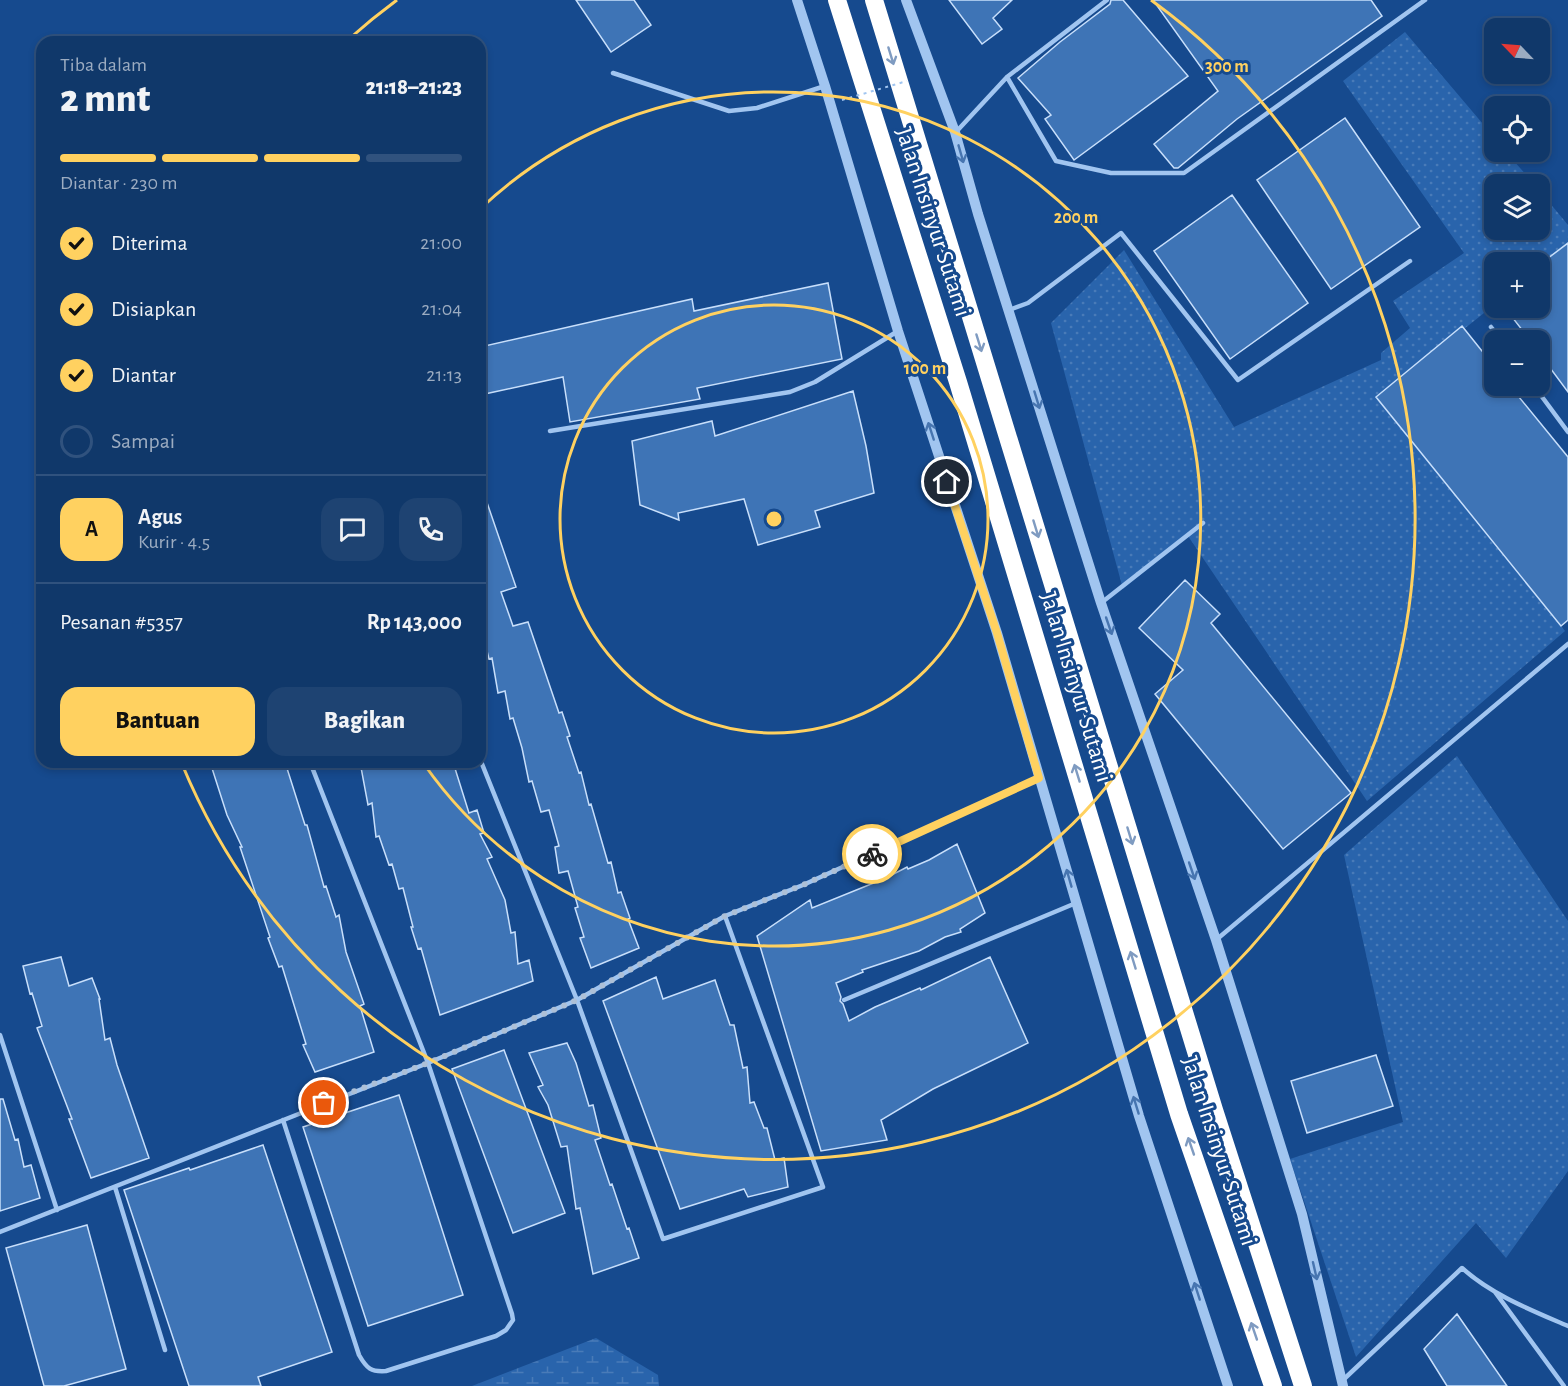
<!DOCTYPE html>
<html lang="id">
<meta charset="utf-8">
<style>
body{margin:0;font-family:"Alegreya Sans",sans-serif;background:#1e4372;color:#f1f3f6;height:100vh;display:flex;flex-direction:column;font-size:22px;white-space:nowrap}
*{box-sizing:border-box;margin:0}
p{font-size:20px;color:#9cacc1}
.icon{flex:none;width:33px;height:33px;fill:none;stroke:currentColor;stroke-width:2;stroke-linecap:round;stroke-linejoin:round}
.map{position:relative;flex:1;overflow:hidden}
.panel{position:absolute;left:36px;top:36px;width:450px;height:732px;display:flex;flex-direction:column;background:#10386a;border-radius:18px;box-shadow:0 3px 9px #0003,0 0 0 2px #30527e}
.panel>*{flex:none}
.needle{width:39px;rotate:295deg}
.fabs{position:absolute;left:1484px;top:18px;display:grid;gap:12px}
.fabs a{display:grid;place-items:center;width:66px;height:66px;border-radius:12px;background:#10386a;box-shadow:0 3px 9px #0003,0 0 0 2px #30527e;font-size:30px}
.pin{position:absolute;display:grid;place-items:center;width:51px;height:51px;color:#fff;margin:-26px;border:3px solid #fff;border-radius:50%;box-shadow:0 2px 6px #0007}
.courier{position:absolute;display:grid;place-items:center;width:60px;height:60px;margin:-30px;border:4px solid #ffd160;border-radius:50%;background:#fff;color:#222;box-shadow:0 2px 8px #0007}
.headline em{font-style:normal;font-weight:800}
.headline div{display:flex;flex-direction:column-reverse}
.headline{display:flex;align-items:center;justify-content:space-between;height:102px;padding:0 24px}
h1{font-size:39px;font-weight:800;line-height:45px}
.bar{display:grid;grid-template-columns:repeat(4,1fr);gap:9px 6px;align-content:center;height:72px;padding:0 24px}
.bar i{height:8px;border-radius:4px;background:#30527e}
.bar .on{background:#ffd160}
.bar p{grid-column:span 4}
.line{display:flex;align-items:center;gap:15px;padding:0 24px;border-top:2px solid #30527e}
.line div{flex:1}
.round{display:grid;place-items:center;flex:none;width:63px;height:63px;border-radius:18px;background:#1e4372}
ol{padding:0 24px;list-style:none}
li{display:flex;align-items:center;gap:18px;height:66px}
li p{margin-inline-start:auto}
li .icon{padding:6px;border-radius:50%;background:#ffd160;color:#111;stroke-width:4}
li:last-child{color:#9cacc1}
li i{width:33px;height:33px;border:3px solid #30527e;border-radius:50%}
.button{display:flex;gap:12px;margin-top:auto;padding:12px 24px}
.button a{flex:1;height:69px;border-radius:18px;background:#ffd160;color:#111;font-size:24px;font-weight:800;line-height:69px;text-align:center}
.button a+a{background:#1e4372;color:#f1f3f6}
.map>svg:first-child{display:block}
.green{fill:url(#green-dots)}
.wetland{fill:url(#wetland-marsh)}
.building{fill:#3e74b6;stroke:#c8dffb;stroke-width:1.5}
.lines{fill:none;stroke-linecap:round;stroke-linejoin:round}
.service{stroke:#a1c5f0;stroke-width:4.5}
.tertiary{stroke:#a1c5f0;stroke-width:10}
.motorway{stroke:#fff;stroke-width:18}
.path-bridge{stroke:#a1c5f0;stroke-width:2;stroke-dasharray:3 4.5;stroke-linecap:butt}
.oneway{stroke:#7f9bc1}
.oneway2{stroke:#4775b0}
.done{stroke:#adc0d7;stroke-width:6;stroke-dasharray:0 10.8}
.route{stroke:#ffd160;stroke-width:8}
.ring{fill:none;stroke:#ffd160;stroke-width:3}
.labels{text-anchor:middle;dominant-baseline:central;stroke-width:6;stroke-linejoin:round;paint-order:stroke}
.street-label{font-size:24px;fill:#fff;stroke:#164a8e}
.centre{fill:#ffd160;stroke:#164a8e;stroke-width:3}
.ring-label{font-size:18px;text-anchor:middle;font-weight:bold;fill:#ffd160;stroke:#164a8e;stroke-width:6;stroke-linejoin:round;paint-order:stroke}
</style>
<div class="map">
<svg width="1568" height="1386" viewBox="0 0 1568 1386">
<defs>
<pattern id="green-dots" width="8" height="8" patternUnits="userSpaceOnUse" patternTransform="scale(1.5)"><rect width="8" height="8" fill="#2964ac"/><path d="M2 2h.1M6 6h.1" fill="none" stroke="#497bb8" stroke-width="1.8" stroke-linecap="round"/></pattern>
<pattern id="wetland-marsh" width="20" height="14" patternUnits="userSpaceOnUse" patternTransform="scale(1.5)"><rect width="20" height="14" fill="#2964ac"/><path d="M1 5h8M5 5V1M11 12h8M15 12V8" fill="none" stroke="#497bb8"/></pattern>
</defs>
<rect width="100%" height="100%" fill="#164a8e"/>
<path class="green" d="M1405 32 1494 137V152H1506L1534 184H1494V230H1539V190L1568 225V247L1539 270V262H1494V305L1379 397 1565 631 1367 801 1188 536 1123 589 1051 323 1124 250 1234 427 1381 360V353L1410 328 1393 301 1464 253 1343 81Z
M1457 756 1568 921V1171L1506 1258 1476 1223 1356 1357 1290 1159 1403 1122 1344 855Z"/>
<path class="wetland" d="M596 1338 658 1375 659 1386H472Z"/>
<path class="building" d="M576 0H634L651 25 611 52Z
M949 0H1012L993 18 1002 29 982 44Z
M1111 0H1123L1188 76 1074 160 1045 119 1051 115 1018 78 1060 42 1110 4Z
M1153 0H1371L1382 16 1237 119 1178 168H1174L1154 144 1218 91Z
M1345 118 1420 227 1331 289 1257 180Z
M1232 195 1308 303 1230 359 1154 251Z
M1568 243V392L1539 353V340H1530L1505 308H1539V265Z
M828 283 842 359 697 388 700 399 570 422 563 377 480 395V347L692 299 694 311Z
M1462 326 1494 366V386H1510L1568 457V620L1561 626 1376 397Z
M853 391 866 446 874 493 815 511 820 527 758 545 744 499 678 513 679 520 640 505 632 441 712 421 715 436Z
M480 488H482L516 587 501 592 513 626 528 622 559 713 562 712 570 736 567 737 579 773 581 772 589 805 591 804 608 863 611 862 618 893 621 892 630 918 628 919 639 948 591 968 580 938 584 937 575 908 578 907 568 871 559 873 555 847 559 846 549 810 541 812 532 781 529 782 522 748 513 718 510 719 505 691 498 693 492 658 489 659 480 623Z
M1185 580 1220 614 1211 623 1351 793 1283 849 1155 694 1183 670 1139 628Z
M210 762H285L305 825H307L324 887 326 886 336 917 339 915 346 952 364 1004 360 1006 374 1052 315 1072 303 1045 306 1044 282 966 279 967 268 938 270 937 240 847H242L227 815Z
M360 762H453L469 813 477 810 484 833 480 834 492 857 487 859 505 900 511 933 515 932 518 964 529 960 533 981 440 1015 421 948 418 949 411 927H413L403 888 399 889 392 864 389 865 379 836 376 837 372 803 368 805Z
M957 844 985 913 960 929 961 932 945 937 919 951 862 970 863 972 836 983 841 997 840 1001 843 1004 849 1021 875 1007 920 988 921 990 990 957 1028 1043 933 1089 881 1120 887 1140 821 1151 757 936 810 900 812 908 886 878 907 867 908 869 929 860Z
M61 957 69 986 92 978 100 999H99L105 1040 110 1038 117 1065 149 1158 91 1178 69 1119H72L37 1028 42 1026 32 993 30 994 23 966Z
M656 977 663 999 715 980 730 1025H734L743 1068 747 1067 750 1103 754 1102 764 1128H767L775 1160 784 1158 788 1187 748 1197 744 1189 680 1209 603 1001Z
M567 1043 576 1063 589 1106 593 1105 601 1138 595 1140 610 1185 612 1184 627 1229 629 1228 639 1258 593 1274 580 1208 576 1209 567 1146 561 1147 548 1105 538 1087 543 1085 529 1053Z
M504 1050 565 1213 513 1233 452 1069Z
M1376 1055 1393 1106 1307 1133 1291 1081Z
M399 1095 463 1295 368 1326 303 1127Z
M0 1099H3L15 1140 18 1139 24 1167 31 1165 40 1198 0 1211Z
M263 1145 332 1352 258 1377 261 1386H189L124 1190 189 1168 190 1170Z
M87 1225 126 1369 64 1386H44L6 1248Z
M1457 1314 1507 1386H1447L1424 1349Z"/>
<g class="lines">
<path class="service" d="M613 73 729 111 757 108 825 86
M1007 77 1056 161 1111 173H1184L1425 0
M956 132 1007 77 1107 0
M1009 310 1028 303 1121 233 1238 380 1410 261
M1491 327 1501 340
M1534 386 1568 432
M550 431 790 392 815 382 898 331
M1101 603 1203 523
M480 759 577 1000 663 1239 823 1187 725 916
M1216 940 1568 644
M844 1000 1076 903
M0 1035 57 1210
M283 1120 359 1355C367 1369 371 1372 386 1371L496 1336 506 1330 513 1320 512 1314 428 1063 310 762
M115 1187 165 1350
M0 1232 428 1063 577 1000 725 916 803 885 1039 778
M1495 1292 1564 1386
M1343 1380 1462 1268C1492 1295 1531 1310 1568 1326"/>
<path class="tertiary" d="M797 0 825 86 898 331 997 633 1139 1116 1228 1386
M906 0 955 132 978 214 1101 603 1216 940 1302 1214 1343 1386"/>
<path class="motorway" d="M837 0 958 382 1179 1114 1273 1386
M874 0 1214 1110 1303 1386"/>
<path class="path-bridge" d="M842 100 907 81"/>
</g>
<defs><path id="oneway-shaft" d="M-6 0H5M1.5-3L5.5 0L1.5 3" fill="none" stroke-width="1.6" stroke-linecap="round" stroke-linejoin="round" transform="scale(1.5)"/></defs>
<g class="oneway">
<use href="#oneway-shaft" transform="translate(891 56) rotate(73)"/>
<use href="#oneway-shaft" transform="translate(979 343) rotate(73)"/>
<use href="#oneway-shaft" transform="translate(1036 529) rotate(73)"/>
<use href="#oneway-shaft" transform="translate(1077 773) rotate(-107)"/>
<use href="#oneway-shaft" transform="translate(1130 836) rotate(73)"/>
<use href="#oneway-shaft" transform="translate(1133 960) rotate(-107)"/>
<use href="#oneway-shaft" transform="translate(1191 1146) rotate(-109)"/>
<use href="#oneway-shaft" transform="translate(1254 1331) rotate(-109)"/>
</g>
<g class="oneway2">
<use href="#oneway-shaft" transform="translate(961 154) rotate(74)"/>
<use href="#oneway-shaft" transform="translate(1037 400) rotate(73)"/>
<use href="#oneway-shaft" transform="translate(931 431) rotate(-108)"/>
<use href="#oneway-shaft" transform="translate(1109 626) rotate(71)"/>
<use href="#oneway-shaft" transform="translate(1192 871) rotate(71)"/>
<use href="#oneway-shaft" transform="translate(1069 878) rotate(-106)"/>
<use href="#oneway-shaft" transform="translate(1136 1105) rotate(-107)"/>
<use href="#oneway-shaft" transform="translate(1315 1271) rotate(77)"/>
<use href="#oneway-shaft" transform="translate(1197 1291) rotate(-108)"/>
</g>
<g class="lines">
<path class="done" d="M324 1103 428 1063 577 1000 725 916 803 885 872 854"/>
<path class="route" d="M872 854 1039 778 997 633 947 482"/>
</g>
<g class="ring">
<circle cx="774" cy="519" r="214"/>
<path d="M480 209A427 427 0 1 1 424 764"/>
<path d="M349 39A641 641 0 0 1 397 0M1151 0A641 641 0 1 1 182 764"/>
</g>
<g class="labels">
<g class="street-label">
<text transform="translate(933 222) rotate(72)">Jalan Insinyur Sutami</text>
<text transform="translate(1076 687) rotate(73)">Jalan Insinyur Sutami</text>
<text transform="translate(1219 1151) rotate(72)">Jalan Insinyur Sutami</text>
</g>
</g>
<circle cx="774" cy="519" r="9" class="centre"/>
<g class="ring-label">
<text x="1227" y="72">300 m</text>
<text x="1076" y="223">200 m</text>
<text x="925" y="374">100 m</text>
</g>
</svg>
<div class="fabs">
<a><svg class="needle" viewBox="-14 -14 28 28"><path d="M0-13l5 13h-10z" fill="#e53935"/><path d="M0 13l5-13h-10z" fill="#9cacc1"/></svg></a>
<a><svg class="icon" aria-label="locate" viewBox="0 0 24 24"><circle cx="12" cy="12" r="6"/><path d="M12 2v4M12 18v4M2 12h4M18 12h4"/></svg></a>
<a><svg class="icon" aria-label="layers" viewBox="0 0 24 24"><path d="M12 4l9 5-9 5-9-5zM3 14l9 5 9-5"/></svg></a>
<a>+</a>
<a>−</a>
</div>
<div class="pin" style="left:324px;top:1103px;background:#ea580c"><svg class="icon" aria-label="bag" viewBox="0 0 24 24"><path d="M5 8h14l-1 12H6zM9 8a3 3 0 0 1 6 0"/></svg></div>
<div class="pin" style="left:947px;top:482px;background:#1f2937"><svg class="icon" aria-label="home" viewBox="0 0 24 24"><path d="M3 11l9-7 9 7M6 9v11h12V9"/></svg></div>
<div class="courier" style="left:872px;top:854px"><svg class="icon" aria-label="bike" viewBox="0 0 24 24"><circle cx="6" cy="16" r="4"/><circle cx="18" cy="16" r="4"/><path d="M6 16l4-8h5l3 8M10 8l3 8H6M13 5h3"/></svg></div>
<section class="panel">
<div class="headline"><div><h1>2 mnt</h1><p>Tiba dalam</p></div><em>21:18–21:23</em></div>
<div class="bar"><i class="on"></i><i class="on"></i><i class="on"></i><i></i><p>Diantar · 230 m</p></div>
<ol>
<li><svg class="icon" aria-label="check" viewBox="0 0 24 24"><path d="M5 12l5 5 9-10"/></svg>Diterima<p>21:00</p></li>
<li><svg class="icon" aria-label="check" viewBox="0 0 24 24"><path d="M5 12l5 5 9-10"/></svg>Disiapkan<p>21:04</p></li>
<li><svg class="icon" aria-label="check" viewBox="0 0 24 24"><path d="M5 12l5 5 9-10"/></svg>Diantar<p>21:13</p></li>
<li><i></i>Sampai</li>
</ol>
<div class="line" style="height:108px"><b class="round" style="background:#ffd160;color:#111">A</b><div><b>Agus</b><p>Kurir · 4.5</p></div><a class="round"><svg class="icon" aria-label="chat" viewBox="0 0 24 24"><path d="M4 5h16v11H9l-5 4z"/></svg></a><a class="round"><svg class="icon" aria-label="phone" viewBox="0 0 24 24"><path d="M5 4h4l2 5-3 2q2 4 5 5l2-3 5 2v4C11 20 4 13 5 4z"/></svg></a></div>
<div class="line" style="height:78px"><div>Pesanan #5357</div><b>Rp 143,000</b></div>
<div class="button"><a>Bantuan</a><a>Bagikan</a></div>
</section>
</div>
